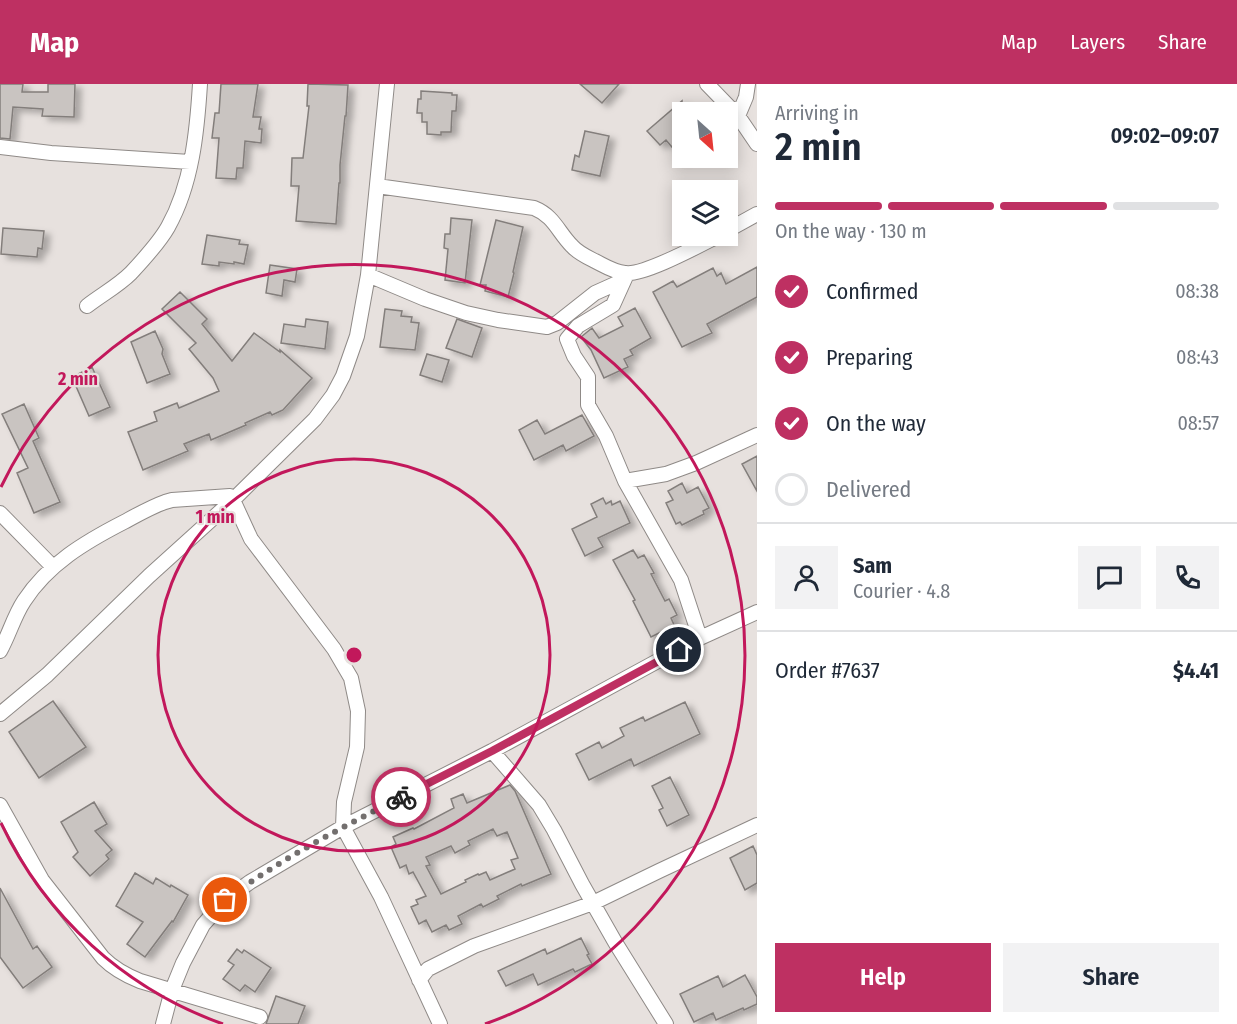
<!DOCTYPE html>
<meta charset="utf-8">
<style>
body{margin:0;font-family:"Fira Sans Condensed",sans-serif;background:#f2f2f3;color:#1f2937;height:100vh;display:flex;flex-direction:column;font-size:22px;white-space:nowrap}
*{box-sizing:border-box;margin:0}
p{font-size:20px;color:#747a83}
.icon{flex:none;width:33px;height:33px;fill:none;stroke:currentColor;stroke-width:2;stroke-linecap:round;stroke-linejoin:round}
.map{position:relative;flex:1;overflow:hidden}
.details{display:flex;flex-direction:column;background:#fff;width:480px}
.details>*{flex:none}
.needle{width:39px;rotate:153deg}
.controls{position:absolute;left:672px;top:18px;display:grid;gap:12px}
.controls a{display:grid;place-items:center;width:66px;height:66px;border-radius:0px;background:#fff;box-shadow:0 3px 15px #0003;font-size:30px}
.pin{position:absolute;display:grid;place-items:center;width:51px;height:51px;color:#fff;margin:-26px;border:3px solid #fff;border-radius:50%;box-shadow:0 2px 6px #0007}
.courier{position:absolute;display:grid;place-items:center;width:60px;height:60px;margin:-30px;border:4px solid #be3062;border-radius:50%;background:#fff;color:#222;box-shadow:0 2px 8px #0007}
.headline em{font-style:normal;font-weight:600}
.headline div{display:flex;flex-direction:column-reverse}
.headline{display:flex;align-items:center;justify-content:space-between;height:102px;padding:0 18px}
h1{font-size:39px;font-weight:600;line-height:45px}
.bar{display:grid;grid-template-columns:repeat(4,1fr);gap:9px 6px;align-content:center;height:72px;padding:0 18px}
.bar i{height:8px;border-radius:4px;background:#e0e1e3}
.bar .on{background:#be3062}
.bar p{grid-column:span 4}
.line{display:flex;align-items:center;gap:15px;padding:0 18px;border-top:2px solid #e0e1e3}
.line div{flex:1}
.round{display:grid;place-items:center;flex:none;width:63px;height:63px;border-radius:0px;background:#f2f2f3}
ol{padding:0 18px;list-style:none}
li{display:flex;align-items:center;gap:18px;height:66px}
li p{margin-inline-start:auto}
li .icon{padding:6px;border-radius:50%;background:#be3062;color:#fff;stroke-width:4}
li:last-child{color:#747a83}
li i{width:33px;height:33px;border:3px solid #e0e1e3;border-radius:50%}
.cta{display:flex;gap:12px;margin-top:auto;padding:12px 18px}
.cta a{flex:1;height:69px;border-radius:0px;background:#be3062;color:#fff;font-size:24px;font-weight:600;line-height:69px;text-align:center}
.cta a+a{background:#f2f2f3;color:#1f2937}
header{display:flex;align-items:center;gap:36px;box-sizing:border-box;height:84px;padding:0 30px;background:#be3062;color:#fff}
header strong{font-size:28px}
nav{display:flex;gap:33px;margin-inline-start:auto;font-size:21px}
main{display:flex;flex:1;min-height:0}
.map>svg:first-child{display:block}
.building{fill:#c9c4c1;stroke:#837e7b;stroke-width:1.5;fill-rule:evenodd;filter:url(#shadow)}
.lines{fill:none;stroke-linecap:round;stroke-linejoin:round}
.minor-casing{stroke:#8f8a87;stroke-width:16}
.minor{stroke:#fff;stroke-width:14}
.done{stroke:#736f6e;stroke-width:6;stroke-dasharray:0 10.8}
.route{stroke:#be3062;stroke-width:8}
.ring{fill:none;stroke:#c2185b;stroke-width:3}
.centre{fill:#c2185b;stroke:#e7e1de;stroke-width:3}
.ring-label{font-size:18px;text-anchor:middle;font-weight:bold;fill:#c2185b;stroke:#e7e1de;stroke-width:4.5;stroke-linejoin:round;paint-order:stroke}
</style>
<header>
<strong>Map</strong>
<nav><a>Map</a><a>Layers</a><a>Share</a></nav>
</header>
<main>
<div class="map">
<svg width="757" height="940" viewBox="0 0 757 940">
<defs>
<filter id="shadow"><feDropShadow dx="6" dy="4" stdDeviation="3" flood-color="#0004"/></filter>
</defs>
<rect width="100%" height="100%" fill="#e7e1de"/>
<path class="building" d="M0 0H23L22 8H48V0H75L74 33 42 32 43 25 13 23 10 55 0 54Z
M221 0H258L253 33H261L259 45H262L261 59 245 57 243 84H237L236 95 216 94 219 54H212L215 29H219Z
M308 0 348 1 346 32H345L340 81V99H339L336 140 296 137 299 102H291L292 74H303L309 22H307Z
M580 0H619L602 19Z
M421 7 452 9V11H457L456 27H452L451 48H441V51L427 50V38H422V29H417L418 15H421Z
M682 17V75L666 56 660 61 647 47Z
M585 47 609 52 600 92 572 86 575 71 579 73Z
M451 134 472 136 465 199 445 196 448 165 444 164 445 150H450Z
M496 136 523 143 513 188 514 189 508 213 485 207 486 201H480Z
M3 144 44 147 42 165 38 164 37 173 1 170Z
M207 151 240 156 239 160 248 161 244 180 234 178V180L219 178V182L202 180Z
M270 181 297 185 295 198 284 196 282 212 266 209Z
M757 183V213L707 240 712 249 682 263 653 208 673 197 677 203 713 184 717 192 721 189 726 200Z
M180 208 207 235 202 240 232 277 254 249 280 268V266L312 294 283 326 272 331 270 328 245 339 246 341 211 356 209 350 184 360 188 367 143 386 128 348 157 337 154 328 177 319 179 324 219 307 213 294 189 265 196 259 162 225Z
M635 224 651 254 630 266 633 271 624 275 628 283 604 294 591 266 581 253 592 244 599 254 623 242 618 233Z
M385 225 402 227 401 232 412 233 411 238 419 239 415 266 380 263Z
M306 235 328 238 325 265 281 259 284 240 305 243Z
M457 235 482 244 472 273 446 264Z
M155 247 163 265 162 270 170 290 147 299 131 258Z
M427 270 449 276 442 298 420 291Z
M92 283 110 323 89 332 72 293Z
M24 320 39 354 33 357 60 418 34 429 17 389 28 384 2 330Z
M582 331 594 352 566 367 563 361 534 376 519 346 537 336 545 350Z
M757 372V407L742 380Z
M682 399 687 409 698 403 709 424 703 427 704 430 682 441 680 438 676 440 666 419 673 416 668 407Z
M603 414 606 420 611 417 612 421 620 417 630 439 598 454 603 463 585 472 572 445 597 433 591 420Z
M633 466 638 474 644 471 654 489 651 490 665 517 669 515 677 531 671 534 675 543 664 549 663 547 651 553 633 517 635 516 613 476Z
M53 617 86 663 39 694 9 648Z
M685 618 700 650 634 682 631 675 589 696 576 670 599 658 602 664 624 652 620 644 643 633 645 637Z
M670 693 689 731 667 742 659 726 663 724 652 702Z
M510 701 515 707 551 790 522 802 521 800 497 812 499 815 483 823 481 820 458 832 462 840 449 846 446 841 432 848 426 836 419 840 411 823 418 820 416 816 426 812 413 788 409 790 406 781 400 784 391 763 396 760 393 753 413 744 414 745 454 724 451 715 463 710 467 719ZM493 745 497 752 507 748 518 774 511 776 515 785 490 796 486 788 479 791 478 790 465 796 466 798 441 810 426 782 430 781 426 773 451 762 455 769 470 761 468 757Z
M94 718 107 740 95 747 112 766 106 771 109 775 90 792 73 773 78 768 61 738Z
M753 762 757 771V799L745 806 730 774Z
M135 789 153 800 156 794 170 803 171 801 188 811 173 838 172 837 145 873 127 860 143 838 116 822Z
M0 804 33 865 37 862 52 883 23 904 0 873Z
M581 854 589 870 587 871 592 880 575 888 573 885 538 901 533 890 506 902 498 887 545 865 547 870Z
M237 865 242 869 244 866 271 884 255 908 245 901 240 907 223 895 234 881 228 877Z
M745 891 757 913V920L744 926 743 924 716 936 713 929 694 938 680 910 718 892 723 903Z
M276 912 305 922 298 940H266Z"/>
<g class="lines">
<g class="minor-casing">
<path id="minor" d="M707 0 738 32 757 60
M738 32 746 13 748 0
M0 63 51 69 190 78
M377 102 534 124C554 132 558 148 572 162 578 169 587 173 595 177 605 182 614 188 625 189 643 192 700 161 718 152
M728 146 757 130
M627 190 613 221 578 242 567 255 574 272 588 293V321L606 352 625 397 666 390 696 379 757 351
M368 191 425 215 466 229 498 236 547 243 557 239 595 209 624 196
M87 222C101 211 118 202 131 189 144 175 159 159 168 143 192 100 197 48 200 0
M625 397 681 496 700 554
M233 416 251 455 334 565 351 594 358 627 357 663 344 718 343 743 381 813 440 940
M0 429 53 483
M0 567C9 551 14 532 24 517 48 480 85 458 124 438 137 431 151 423 165 418L172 416 230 412
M0 630 47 591 149 492 233 416 315 335 333 311 343 292 357 252 368 191 387 0
M492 667 539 721 554 746 582 800 615 858 666 940
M0 721 42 796 103 874C114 885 125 891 140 897L260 933
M419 896 428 885 474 862 593 819 659 787 757 741
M163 940 172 906 183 879 203 841 225 816 250 798 343 743 492 667 700 554 757 528"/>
</g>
<use href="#minor" class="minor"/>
</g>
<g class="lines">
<path class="done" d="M225 816C279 776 341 744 401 713"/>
<path class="route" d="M401 713 492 667 679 566"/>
</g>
<g class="ring">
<circle cx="354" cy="571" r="196"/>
<path d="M223 940A391 391 0 0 1 1 739M1 403A391 391 0 1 1 485 940"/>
</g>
<circle cx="354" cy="571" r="9" class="centre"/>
<g class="ring-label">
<text x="78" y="301">2 min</text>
<text x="215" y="439">1 min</text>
</g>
</svg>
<div class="controls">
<a><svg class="needle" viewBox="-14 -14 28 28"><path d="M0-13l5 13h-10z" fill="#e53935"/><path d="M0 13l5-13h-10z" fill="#747a83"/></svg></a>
<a><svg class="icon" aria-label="layers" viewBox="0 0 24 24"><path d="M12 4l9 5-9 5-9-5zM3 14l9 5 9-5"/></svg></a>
</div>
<div class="pin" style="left:225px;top:816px;background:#ea580c"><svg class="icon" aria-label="bag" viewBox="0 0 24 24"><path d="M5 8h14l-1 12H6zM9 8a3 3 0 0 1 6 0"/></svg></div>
<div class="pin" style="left:679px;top:566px;background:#1f2937"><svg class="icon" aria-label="home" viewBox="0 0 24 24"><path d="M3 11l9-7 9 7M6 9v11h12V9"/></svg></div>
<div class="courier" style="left:401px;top:713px"><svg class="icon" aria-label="bike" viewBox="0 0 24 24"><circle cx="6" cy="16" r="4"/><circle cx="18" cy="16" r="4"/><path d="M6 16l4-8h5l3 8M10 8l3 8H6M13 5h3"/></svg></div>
</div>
<section class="details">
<div class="headline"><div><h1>2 min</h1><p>Arriving in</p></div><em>09:02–09:07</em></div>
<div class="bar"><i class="on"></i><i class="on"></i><i class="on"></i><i></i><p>On the way · 130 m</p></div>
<ol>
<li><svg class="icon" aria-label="check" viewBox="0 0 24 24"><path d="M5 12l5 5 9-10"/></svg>Confirmed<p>08:38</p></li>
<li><svg class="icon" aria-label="check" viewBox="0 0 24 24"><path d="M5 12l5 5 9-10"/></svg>Preparing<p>08:43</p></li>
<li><svg class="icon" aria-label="check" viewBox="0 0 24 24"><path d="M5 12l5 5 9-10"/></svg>On the way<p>08:57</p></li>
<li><i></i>Delivered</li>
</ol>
<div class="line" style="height:108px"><a class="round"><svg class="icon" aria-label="person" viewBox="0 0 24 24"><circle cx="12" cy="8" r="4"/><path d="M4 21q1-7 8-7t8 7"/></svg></a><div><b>Sam</b><p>Courier · 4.8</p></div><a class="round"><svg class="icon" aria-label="chat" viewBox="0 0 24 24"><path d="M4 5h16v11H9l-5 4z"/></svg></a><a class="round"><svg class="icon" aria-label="phone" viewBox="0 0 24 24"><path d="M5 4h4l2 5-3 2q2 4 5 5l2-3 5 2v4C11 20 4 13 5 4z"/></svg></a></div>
<div class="line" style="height:78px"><div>Order #7637</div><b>$4.41</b></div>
<div class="cta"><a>Help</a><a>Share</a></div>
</section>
</main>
